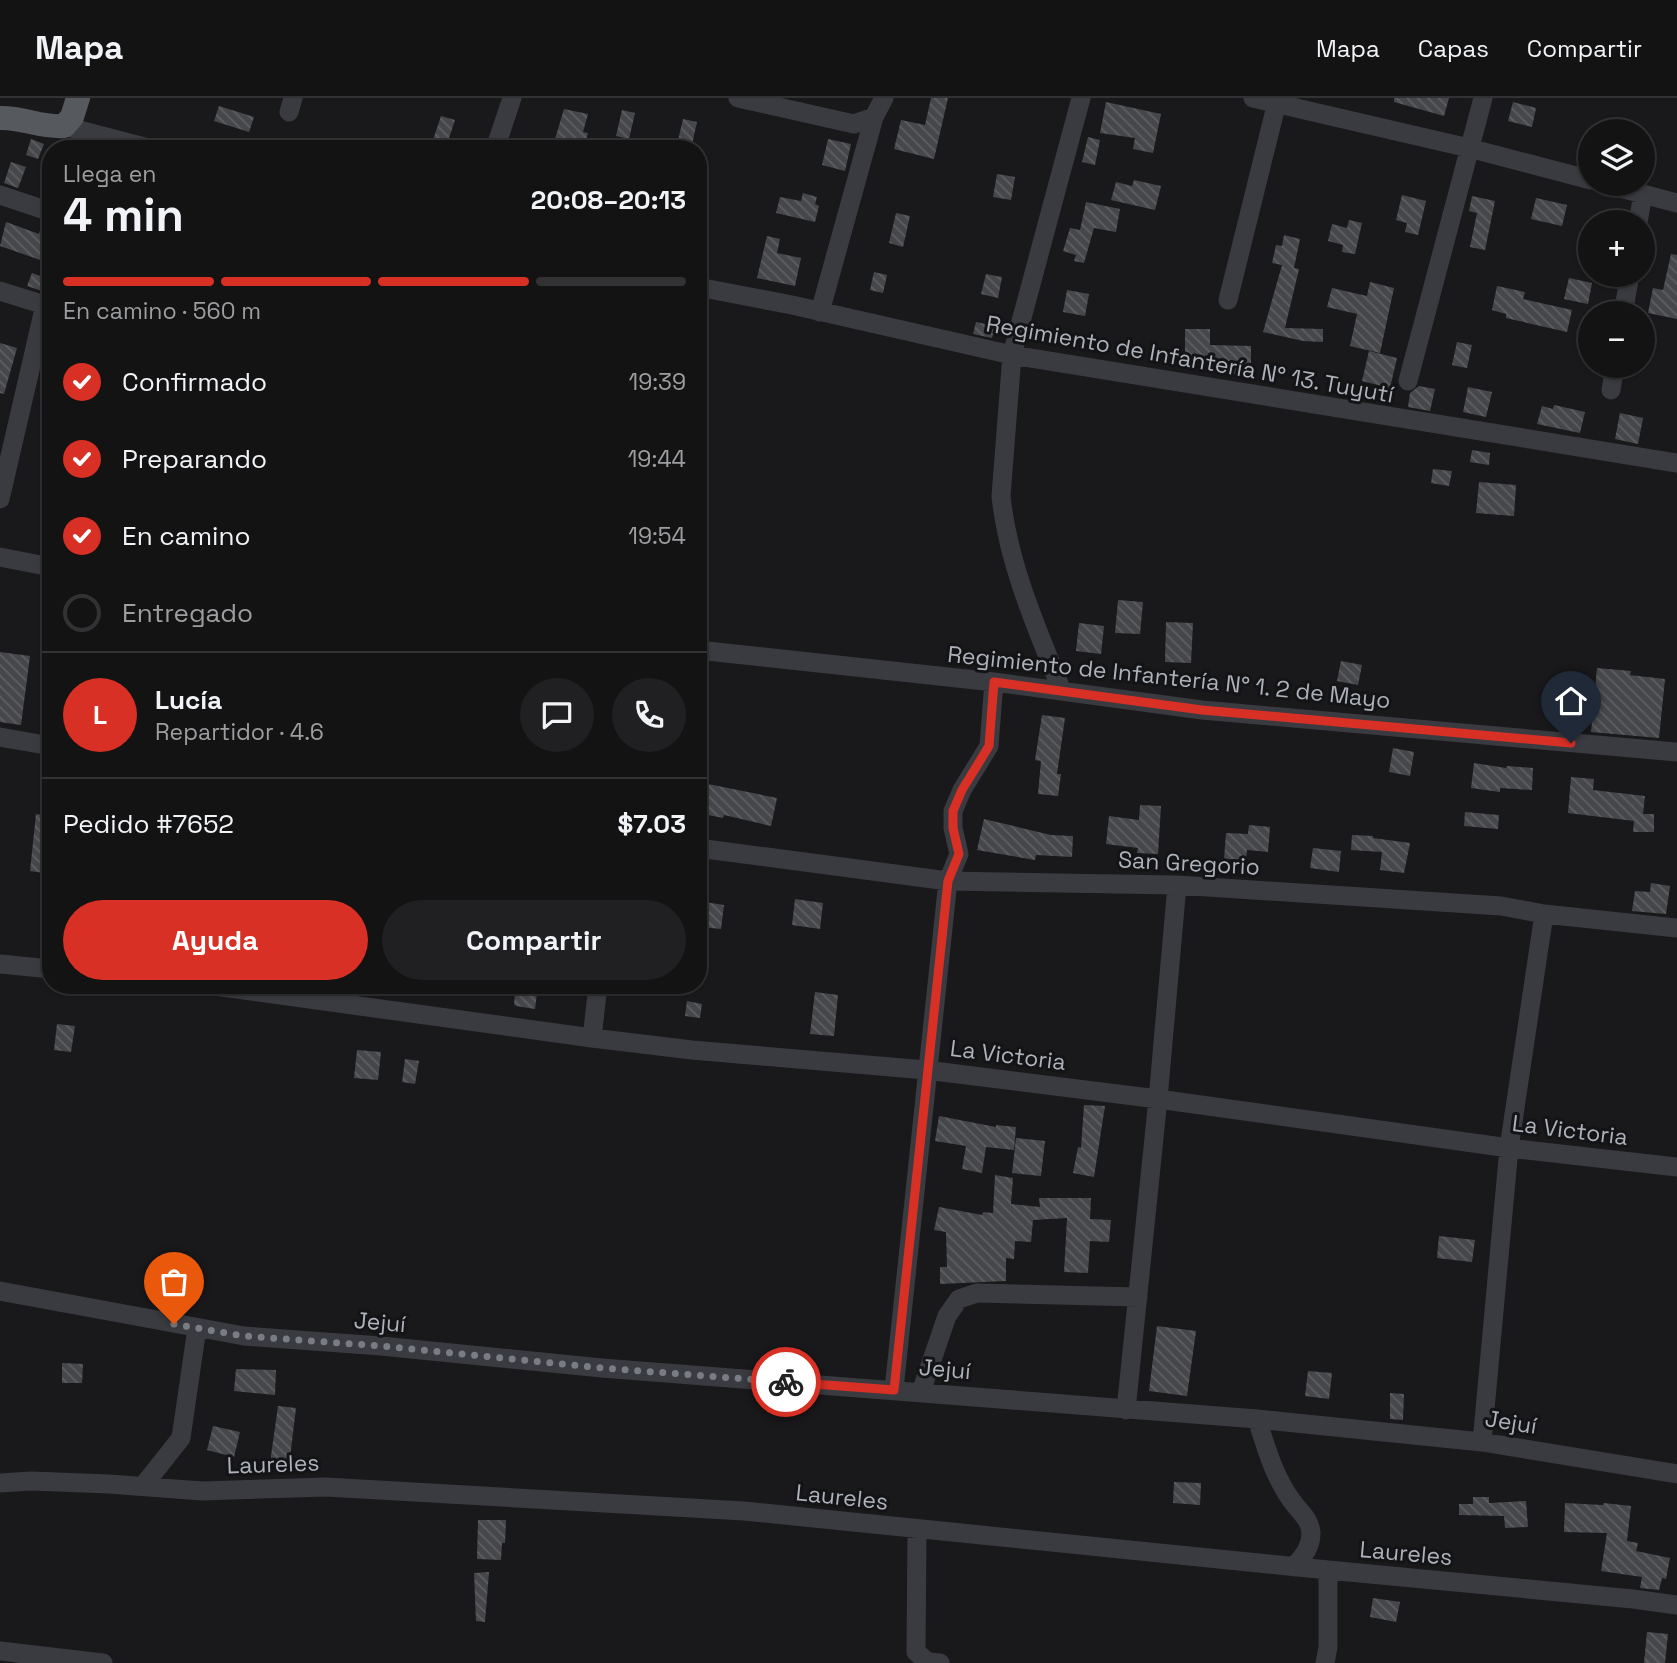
<!DOCTYPE html>
<html lang="es">
<meta charset="utf-8">
<style>
body{margin:0;font-family:"Space Grotesk",sans-serif;background:#202022;color:#f1f3f6;height:100vh;display:flex;flex-direction:column;font-size:26px;white-space:nowrap}
*{box-sizing:border-box;margin:0}
p{font-size:23px;color:#9d9ea0}
.icon{flex:none;width:38px;height:38px;fill:none;stroke:currentColor;stroke-width:2;stroke-linecap:round;stroke-linejoin:round}
.map{position:relative;flex:1;overflow:hidden}
.sheet{position:absolute;left:42px;top:42px;width:665px;height:854px;display:flex;flex-direction:column;background:#131314;border-radius:28px;box-shadow:0 2px 5px #0004,0 0 0 2px #323234}
.sheet>*{flex:none}
.tools{position:absolute;left:1578px;top:21px;display:grid;gap:14px}
.tools a{display:grid;place-items:center;width:77px;height:77px;border-radius:50%;background:#131314;box-shadow:0 2px 5px #0004,0 0 0 2px #323234;font-size:35px}
.pin{position:absolute;display:grid;place-items:center;width:60px;height:60px;color:#fff;margin:-72px -30px;border-radius:50% 50% 50% 0;rotate:-45deg;box-shadow:0 0 7px #0007}
.pin .icon{rotate:45deg}
.courier{position:absolute;display:grid;place-items:center;width:70px;height:70px;margin:-35px;border:5px solid #d93025;border-radius:50%;background:#fff;color:#222;box-shadow:0 2px 9px #0007}
.summary em{font-style:normal;font-weight:700}
.summary div{display:flex;flex-direction:column-reverse}
.summary{display:flex;align-items:center;justify-content:space-between;height:119px;padding:0 21px}
h1{font-size:46px;font-weight:700;line-height:52px}
.bar{display:grid;grid-template-columns:repeat(4,1fr);gap:10px 7px;align-content:center;height:84px;padding:0 21px}
.bar i{height:9px;border-radius:5px;background:#323234}
.bar .on{background:#d93025}
.bar p{grid-column:span 4}
.line{display:flex;align-items:center;gap:18px;padding:0 21px;border-top:2px solid #323234}
.line div{flex:1}
.round{display:grid;place-items:center;flex:none;width:74px;height:74px;border-radius:37px;background:#202022}
ol{padding:0 21px;list-style:none}
li{display:flex;align-items:center;gap:21px;height:77px}
li p{margin-inline-start:auto}
li .icon{padding:7px;border-radius:50%;background:#d93025;color:#fff;stroke-width:4}
li:last-child{color:#9d9ea0}
li i{width:38px;height:38px;border:4px solid #323234;border-radius:50%}
.primary-button{display:flex;gap:14px;margin-top:auto;padding:14px 21px}
.primary-button a{flex:1;height:80px;border-radius:42px;background:#d93025;color:#fff;font-size:28px;font-weight:700;line-height:80px;text-align:center}
.primary-button a+a{background:#202022;color:#f1f3f6}
header{display:flex;align-items:center;gap:42px;box-sizing:border-box;height:98px;padding:0 35px;background:#131314;border-bottom:2px solid #323234}
header strong{font-size:33px}
nav{display:flex;gap:38px;margin-inline-start:auto;font-size:24px}
.map>svg:first-child{display:block}
.building{fill:url(#building-back-hatch)}
.lines{fill:none;stroke-linecap:round;stroke-linejoin:round}
.minor{stroke:#3a3b40;stroke-width:19}
.major{stroke:#56595e;stroke-width:24}
.done{stroke:#797c82;stroke-width:7;stroke-dasharray:0 12.6}
.route{stroke:#d93025;stroke-width:9}
.labels{text-anchor:middle;dominant-baseline:central;stroke-width:6;stroke-linejoin:round;paint-order:stroke}
.street-label{font-size:23px;fill:#acb1ba;stroke:#141416}
</style>
<header>
<strong>Mapa</strong>
<nav><a>Mapa</a><a>Capas</a><a>Compartir</a></nav>
</header>
<div class="map">
<svg width="1677" height="1565" viewBox="0 0 1677 1565">
<defs>
<pattern id="building-back-hatch" width="6" height="6" patternUnits="userSpaceOnUse" patternTransform="scale(1.75)"><rect width="6" height="6" fill="#46474b"/><path d="M-1 5l2 2M0 0l6 6M5-1l2 2" fill="none" stroke="#5e5f63"/></pattern>
</defs>
<rect width="100%" height="100%" fill="#19191b"/>
<path class="building" d="M931 0H948L934 61 894 51 901 22 925 27Z
M1394 0H1449L1444 18 1394 4Z
M1106 4 1161 16 1153 55 1133 51 1135 40 1100 35Z
M1513 4 1536 10 1532 29 1508 23Z
M219 8 254 19 249 34 214 23Z
M564 11 588 16 583 34 588 35 584 51H552Z
M622 12 635 15 629 41 616 38Z
M441 18 455 22 447 46 433 42Z
M683 21 697 24 691 51H676Z
M1088 39 1100 42 1095 67 1082 64Z
M31 41 44 46 38 61 26 57Z
M828 41 851 46 845 73 822 67Z
M11 64 26 69 18 90 4 85Z
M997 76 1015 79 1011 102 993 99Z
M1134 82 1161 88 1155 112 1111 102 1116 84 1132 88Z
M803 95 817 99 815 106 819 108 815 124 776 115 780 99 801 103Z
M1402 97 1426 103 1418 137 1405 134 1407 125 1396 122Z
M1472 98 1495 103 1485 152 1470 149 1477 115 1469 113Z
M1536 100 1567 107 1562 128 1531 121Z
M1086 104 1120 111 1116 134 1094 130 1084 165 1074 163 1076 157 1063 153 1070 130 1080 132Z
M896 115 910 118 903 149 889 145Z
M1349 122 1362 125 1355 156 1342 154 1343 147 1328 143 1332 126 1347 130Z
M6 124 39 136 40 133 51 137V150L46 164 0 148Z
M1284 137 1300 141 1294 170 1299 171 1285 230 1323 231V244L1303 243 1263 234 1282 167 1292 169 1272 165 1276 147 1282 148Z
M767 138 780 141 777 155 801 160 795 188 757 180Z
M1671 156 1677 157V221L1648 215 1653 190 1663 192Z
M874 174 887 177 883 195 870 192Z
M32 175 51 182V196L27 188Z
M986 176 1002 179 998 200 981 196Z
M1569 180 1592 185 1588 206 1564 201Z
M1370 184 1394 190 1380 255 1350 248 1357 216 1327 209 1332 190 1367 198Z
M1497 188 1525 194 1523 201 1572 212 1567 234 1506 220V216L1492 212Z
M1067 192 1089 196 1085 218 1063 214Z
M976 224 995 228 992 240 973 236Z
M1185 231H1210V247L1251 248V276H1229V263H1185Z
M1457 244 1472 247 1467 270 1452 267Z
M0 245 17 250 4 296 0 295Z
M1369 253 1397 260 1390 290 1362 283Z
M1419 288 1435 291 1430 313 1408 309 1410 295Z
M1468 289 1492 294 1486 319 1463 314Z
M1554 307 1585 314 1580 335 1537 326 1542 308 1553 311Z
M1620 315 1643 320 1638 346 1615 341Z
M1472 352 1490 355 1489 367 1470 364Z
M1433 371 1452 373 1449 388 1431 385Z
M1479 384 1516 387 1514 418 1476 415Z
M1118 502 1143 504 1140 536 1115 535Z
M1166 524 1193 525 1191 565 1165 564Z
M1079 525 1104 528 1101 556 1076 553Z
M0 554 30 558 21 627 0 624Z
M1341 563 1362 567 1358 587 1337 583Z
M1597 570 1631 573 1630 577 1665 581 1659 640 1591 634Z
M1042 617 1065 620 1057 676H1061L1058 698 1038 696 1041 663 1035 662Z
M1393 650 1414 654 1410 678 1389 674Z
M1474 665 1506 670 1507 668 1533 670 1532 692 1500 690V694L1471 690Z
M1571 679 1594 681 1593 692 1645 698 1643 716H1654V734H1633L1634 723 1568 715Z
M698 684 777 700 771 728 724 717 723 720 698 715Z
M1140 707 1161 708 1158 756 1137 755 1138 750 1106 746 1109 718 1139 722Z
M1465 714 1499 717 1498 731 1464 728Z
M36 716 51 718V776L30 773Z
M984 721 1051 737 1073 738 1072 759 1036 757 1035 762 977 752Z
M1249 727 1270 729 1268 754 1247 752 1246 762 1224 761 1226 735 1248 736Z
M1352 737 1373 738V740L1410 745 1404 775 1380 772 1382 754 1351 752Z
M1313 750 1341 753 1339 774 1310 770Z
M1651 785 1670 788 1666 816 1632 813 1635 793 1650 794Z
M795 801 823 805 820 831 792 827Z
M704 804 724 807 721 831 701 829Z
M516 887H538L535 911 516 908 514 906Z
M815 894 838 897 834 938 810 936Z
M687 903 702 906 700 920 685 918Z
M57 926 75 928 71 954 54 952Z
M357 952 381 954 378 982 354 980Z
M405 961 419 963 415 986 402 984Z
M1084 1007 1105 1008 1094 1079 1073 1075 1078 1049 1081 1050Z
M939 1018 996 1029V1027L1016 1029 1014 1052 986 1049 982 1075 962 1071 966 1048 935 1043Z
M1016 1040 1045 1043 1041 1078 1012 1075Z
M995 1077 1013 1080 1011 1106 1040 1109 1039 1100H1091L1090 1121 1111 1122 1109 1144 1090 1143 1088 1175 1064 1174 1067 1120 1033 1122 1031 1144 1015 1143 1014 1161 1006 1160V1183L940 1186V1169H947L946 1134 934 1132 939 1109 982 1117 983 1114 993 1115Z
M1439 1138 1475 1142 1472 1164 1437 1160Z
M1157 1228 1196 1233 1187 1298 1149 1293Z
M62 1265 83 1266 82 1285H62Z
M236 1271 276 1272 275 1297 234 1293Z
M1308 1273 1332 1275 1329 1301 1305 1298Z
M1390 1295 1404 1296 1403 1322 1390 1321Z
M278 1308 296 1310 289 1368 270 1365Z
M213 1328 240 1334 234 1359 207 1352Z
M1174 1384 1201 1385 1200 1407 1173 1405Z
M1473 1399H1489V1405L1526 1403 1528 1429 1505 1430 1504 1418 1459 1417V1406H1473Z
M1565 1405 1603 1407 1604 1405 1631 1408 1627 1443 1638 1445 1636 1453 1670 1460 1666 1481 1662 1480 1659 1492 1640 1490 1642 1479 1601 1473 1607 1435 1564 1434Z
M478 1422H506L505 1445H502L501 1462 477 1461Z
M489 1474 485 1524 476 1523 474 1475Z
M1373 1500 1400 1504 1396 1524 1370 1519Z
M1647 1534 1668 1536 1665 1565H1644Z"/>
<g class="lines">
<path class="minor" d="M738 0 854 26 874 19
M1253 0 1469 50 1591 82
M289 14 293 0
M64 28 152 51
M495 51 512 0
M1605 86 1677 105
M0 97 51 114
M1638 124 1643 96
M698 189 792 207 1012 257 1677 365
M0 193 51 209
M1228 202 1278 0
M820 214 874 19 884 0
M1623 215 1630 177
M1408 283 1483 0
M1611 292 1615 268
M0 401 45 207
M0 459 51 469
M698 552 994 584 1202 612 1677 654
M1062 593C1037 531 1008 466 1001 398L1012 257 1081 0
M0 639 51 648
M698 750 948 783 1177 787 1501 808 1544 816 1677 830
M0 866 51 871
M207 887 592 940 692 952 926 972 1158 1001 1509 1050 1677 1069
M592 940 598 887
M0 1193 244 1238 381 1248 602 1270 1257 1321 1482 1344 1677 1376
M894 1291 948 783 959 756 953 730V713L962 692 989 648 994 584
M921 1294 947 1218 959 1201 977 1195 1138 1199
M1126 1312 1158 1001 1177 787
M1257 1321C1266 1350 1275 1382 1295 1407 1302 1416 1310 1422 1311 1435 1311 1450 1303 1458 1294 1469
M1482 1344 1509 1050 1544 816
M0 1385 31 1383 109 1386 202 1393 326 1389 744 1413 1328 1472 1633 1501 1677 1507
M143 1388 181 1340 197 1230
M917 1432 916 1554 928 1564 940 1565
M0 1553 103 1565
M1325 1565 1328 1549V1472"/>
<path class="major" d="M0 20C22 19 42 30 64 28L72 19 78 0"/>
</g>
<g class="lines">
<path class="done" d="M174 1226 244 1238 381 1248 602 1270 786 1284"/>
<path class="route" d="M786 1284 894 1292 948 783 959 756 953 730V713L962 692 989 648 994 584 1202 612 1571 645"/>
</g>
<g class="labels">
<g class="street-label">
<text transform="translate(1190 261) rotate(10)">Regimiento de Infantería N° 13. Tuyutí</text>
<text transform="translate(1169 579) rotate(6)">Regimiento de Infantería N° 1. 2 de Mayo</text>
<text transform="translate(1189 765) rotate(3)">San Gregorio</text>
<text transform="translate(1008 957) rotate(7)">La Victoria</text>
<text transform="translate(1570 1032) rotate(7)">La Victoria</text>
<text transform="translate(380 1224) rotate(5)">Jejuí</text>
<text transform="translate(945 1271) rotate(5)">Jejuí</text>
<text transform="translate(1511 1324) rotate(9)">Jejuí</text>
<text transform="translate(273 1366) rotate(-2)">Laureles</text>
<text transform="translate(842 1399) rotate(6)">Laureles</text>
<text transform="translate(1406 1455) rotate(5)">Laureles</text>
</g>
</g>
</svg>
<div class="tools">
<a><svg class="icon" aria-label="layers" viewBox="0 0 24 24"><path d="M12 4l9 5-9 5-9-5zM3 14l9 5 9-5"/></svg></a>
<a>+</a>
<a>−</a>
</div>
<div class="pin" style="left:174px;top:1226px;background:#ea580c"><svg class="icon" aria-label="bag" viewBox="0 0 24 24"><path d="M5 8h14l-1 12H6zM9 8a3 3 0 0 1 6 0"/></svg></div>
<div class="pin" style="left:1571px;top:645px;background:#1f2937"><svg class="icon" aria-label="home" viewBox="0 0 24 24"><path d="M3 11l9-7 9 7M6 9v11h12V9"/></svg></div>
<div class="courier" style="left:786px;top:1284px"><svg class="icon" aria-label="bike" viewBox="0 0 24 24"><circle cx="6" cy="16" r="4"/><circle cx="18" cy="16" r="4"/><path d="M6 16l4-8h5l3 8M10 8l3 8H6M13 5h3"/></svg></div>
<section class="sheet">
<div class="summary"><div><h1>4 min</h1><p>Llega en</p></div><em>20:08–20:13</em></div>
<div class="bar"><i class="on"></i><i class="on"></i><i class="on"></i><i></i><p>En camino · 560 m</p></div>
<ol>
<li><svg class="icon" aria-label="check" viewBox="0 0 24 24"><path d="M5 12l5 5 9-10"/></svg>Confirmado<p>19:39</p></li>
<li><svg class="icon" aria-label="check" viewBox="0 0 24 24"><path d="M5 12l5 5 9-10"/></svg>Preparando<p>19:44</p></li>
<li><svg class="icon" aria-label="check" viewBox="0 0 24 24"><path d="M5 12l5 5 9-10"/></svg>En camino<p>19:54</p></li>
<li><i></i>Entregado</li>
</ol>
<div class="line" style="height:126px"><b class="round" style="background:#d93025;color:#fff">L</b><div><b>Lucía</b><p>Repartidor · 4.6</p></div><a class="round"><svg class="icon" aria-label="chat" viewBox="0 0 24 24"><path d="M4 5h16v11H9l-5 4z"/></svg></a><a class="round"><svg class="icon" aria-label="phone" viewBox="0 0 24 24"><path d="M5 4h4l2 5-3 2q2 4 5 5l2-3 5 2v4C11 20 4 13 5 4z"/></svg></a></div>
<div class="line" style="height:91px"><div>Pedido #7652</div><b>$7.03</b></div>
<div class="primary-button"><a>Ayuda</a><a>Compartir</a></div>
</section>
</div>
